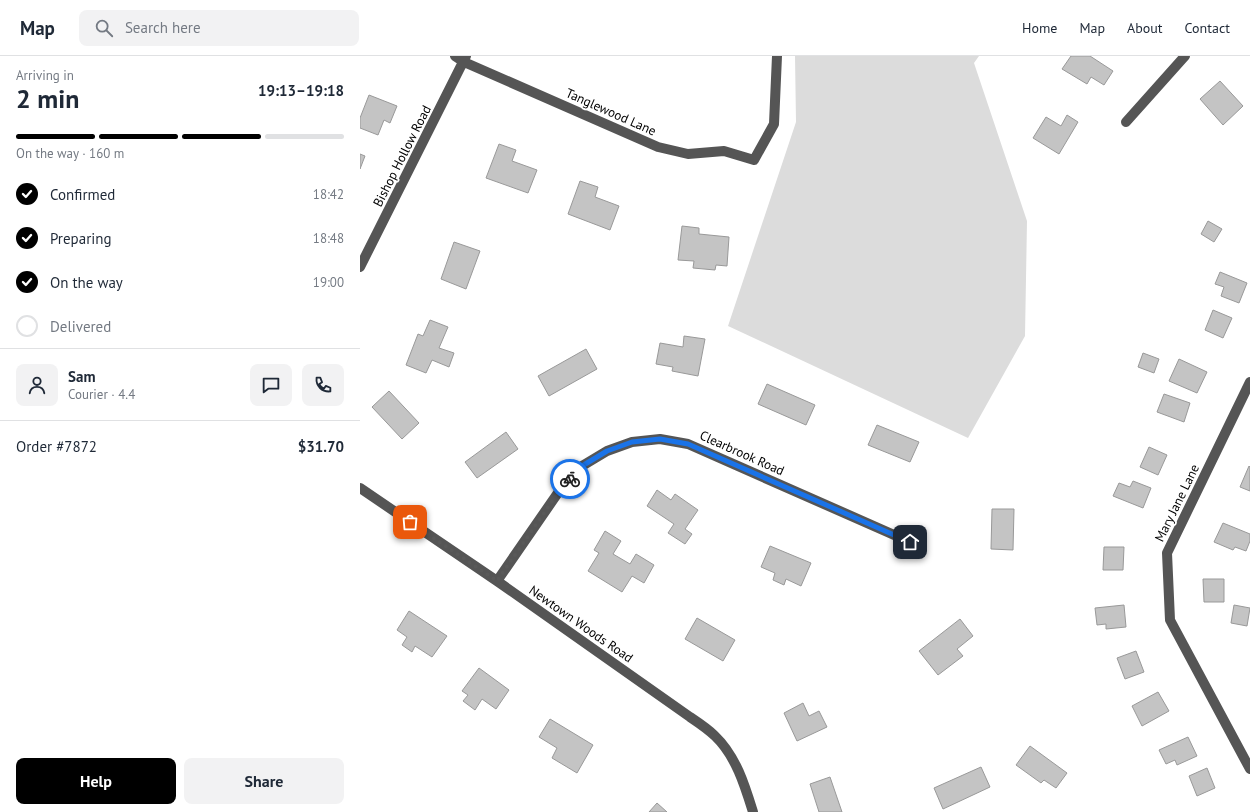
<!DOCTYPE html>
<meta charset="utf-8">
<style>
body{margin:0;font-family:"PT Sans",sans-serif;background:#f2f2f3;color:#1f2937;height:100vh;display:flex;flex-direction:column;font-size:15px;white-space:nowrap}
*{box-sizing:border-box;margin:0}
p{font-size:13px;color:#747a83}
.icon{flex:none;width:22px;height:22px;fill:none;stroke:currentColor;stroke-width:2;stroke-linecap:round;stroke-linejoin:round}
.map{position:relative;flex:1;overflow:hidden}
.drawer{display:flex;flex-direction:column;background:#fff;width:360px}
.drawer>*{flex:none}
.pin{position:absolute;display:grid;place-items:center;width:34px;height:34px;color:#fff;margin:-17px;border-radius:8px;box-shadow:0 2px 6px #0006}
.courier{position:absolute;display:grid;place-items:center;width:40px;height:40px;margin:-20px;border:3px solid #1a73e8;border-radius:50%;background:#fff;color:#222;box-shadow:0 1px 5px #0007}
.headline em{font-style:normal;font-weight:700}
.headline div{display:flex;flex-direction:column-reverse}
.headline{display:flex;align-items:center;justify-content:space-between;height:68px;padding:0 16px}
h1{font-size:26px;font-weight:700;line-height:30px}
.bar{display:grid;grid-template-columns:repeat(4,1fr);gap:6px 4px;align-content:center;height:48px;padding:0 16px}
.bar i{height:5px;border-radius:3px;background:#e0e1e3}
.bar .on{background:#000}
.bar p{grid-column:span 4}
.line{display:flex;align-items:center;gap:10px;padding:0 16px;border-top:1px solid #e0e1e3}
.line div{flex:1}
.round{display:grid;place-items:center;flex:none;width:42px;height:42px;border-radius:8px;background:#f2f2f3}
ol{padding:0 16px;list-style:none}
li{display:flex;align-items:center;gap:12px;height:44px}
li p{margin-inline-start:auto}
li .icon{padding:4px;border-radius:50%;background:#000;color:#fff;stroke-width:4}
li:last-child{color:#747a83}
li i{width:22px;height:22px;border:2px solid #e0e1e3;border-radius:50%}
.primary-button{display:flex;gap:8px;margin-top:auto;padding:8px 16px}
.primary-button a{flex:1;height:46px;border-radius:8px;background:#000;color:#fff;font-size:16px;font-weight:700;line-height:46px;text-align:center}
.primary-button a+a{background:#f2f2f3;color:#1f2937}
header{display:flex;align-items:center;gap:24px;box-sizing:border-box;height:56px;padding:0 20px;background:#fff;border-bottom:1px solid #e0e1e3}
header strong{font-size:19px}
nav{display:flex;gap:22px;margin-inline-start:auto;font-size:14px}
.search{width:280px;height:36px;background:#f2f2f3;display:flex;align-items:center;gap:10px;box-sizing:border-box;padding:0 14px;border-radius:8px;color:#747a83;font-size:15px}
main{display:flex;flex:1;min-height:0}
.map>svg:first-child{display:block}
.green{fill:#dcdcdc}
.building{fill:#c4c4c4;stroke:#999}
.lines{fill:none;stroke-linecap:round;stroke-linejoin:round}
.minor{stroke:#555;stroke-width:10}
.done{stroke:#595959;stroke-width:4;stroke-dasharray:0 7.2}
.route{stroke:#1a73e8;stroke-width:5}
.labels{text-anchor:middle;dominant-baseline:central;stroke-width:3.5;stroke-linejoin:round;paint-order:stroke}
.street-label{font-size:13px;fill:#000;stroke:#fff}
</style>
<header>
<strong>Map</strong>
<div class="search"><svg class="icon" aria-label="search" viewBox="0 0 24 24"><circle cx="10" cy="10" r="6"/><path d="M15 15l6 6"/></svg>Search here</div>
<nav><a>Home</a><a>Map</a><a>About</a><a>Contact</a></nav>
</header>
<main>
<section class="drawer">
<div class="headline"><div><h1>2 min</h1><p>Arriving in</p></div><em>19:13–19:18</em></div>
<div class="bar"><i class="on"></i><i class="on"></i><i class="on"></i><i></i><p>On the way · 160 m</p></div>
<ol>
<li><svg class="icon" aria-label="check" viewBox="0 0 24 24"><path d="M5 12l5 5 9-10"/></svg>Confirmed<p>18:42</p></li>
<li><svg class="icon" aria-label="check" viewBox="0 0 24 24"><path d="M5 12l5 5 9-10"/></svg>Preparing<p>18:48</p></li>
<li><svg class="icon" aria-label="check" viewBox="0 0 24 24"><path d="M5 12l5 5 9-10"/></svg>On the way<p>19:00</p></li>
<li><i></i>Delivered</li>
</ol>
<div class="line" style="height:72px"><a class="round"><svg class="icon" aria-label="person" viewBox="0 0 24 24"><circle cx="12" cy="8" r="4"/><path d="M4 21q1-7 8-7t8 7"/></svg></a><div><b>Sam</b><p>Courier · 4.4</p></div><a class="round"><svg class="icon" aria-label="chat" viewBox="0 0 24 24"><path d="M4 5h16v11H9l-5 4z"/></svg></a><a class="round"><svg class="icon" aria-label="phone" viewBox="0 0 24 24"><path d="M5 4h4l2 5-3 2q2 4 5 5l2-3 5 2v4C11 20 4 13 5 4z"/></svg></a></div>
<div class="line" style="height:52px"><div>Order #7872</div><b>$31.70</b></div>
<div class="primary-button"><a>Help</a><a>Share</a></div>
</section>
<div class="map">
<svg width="890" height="756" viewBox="0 0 890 756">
<rect width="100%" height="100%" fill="#fff"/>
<path class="green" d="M435 0H619L614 7 667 165 665 280 608 382 368 270 436 66Z"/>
<path class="building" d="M711 0H730L753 15 744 29 731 21 727 28 702 13Z
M860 25 883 50 863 69 840 43Z
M9 39 37 50 30 67 24 64 18 79 0 72V62Z
M707 59 718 66 699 98 673 82 686 61 701 70Z
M139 88 156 94 152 105 177 114 168 137 126 122Z
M0 98 5 100 0 113Z
M220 125 238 131 235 141 259 150 250 174 208 158Z
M848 165 862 173 854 186 841 178Z
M322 170 339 172V178L369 181 367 210 356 209 355 214 333 212 334 205 318 204Z
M94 186 120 195 106 233 81 223Z
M860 216 887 227 879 247 861 240 864 231 855 228Z
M853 254 872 262 863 282 845 274Z
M70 264 88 271 79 292 94 297 89 311 72 304 66 317 46 309 58 278 63 280Z
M324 280 345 283 338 320 312 315 313 311 296 308 300 287 323 291Z
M226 293 237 313 189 340 178 320Z
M783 297 799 303 794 317 778 311Z
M819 303 847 316 837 337 809 325Z
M407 328 455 349 446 369 398 348Z
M29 335 59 367 42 383 12 351Z
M804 338 830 347 824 366 797 356Z
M517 369 559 386 550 406 508 389Z
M146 376 158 393 117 422 105 406Z
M789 391 807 399 798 419 780 411Z
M889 410 890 411V435L880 431Z
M773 425 791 432 783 452 753 440 759 427 770 431Z
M297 434 311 444 315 438 338 454 325 473 332 478 325 488 308 477 314 468 287 450Z
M632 453H654L653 494 631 493Z
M863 467 890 478V485L886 495 875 491 873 494 854 486Z
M245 475 261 485 253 498 270 508 276 498 294 509 284 527 272 520 262 536 228 515 239 497 234 494Z
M410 490 451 507 441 530 426 523 424 529 413 524 415 517 401 511Z
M744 491H764L763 514H743Z
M843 523H864V546H844Z
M764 549 766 571 746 573V568L737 569 735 552Z
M874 549 890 552 887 570 871 567Z
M49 555 87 580 72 601 55 590 52 596 42 589 47 581 37 574Z
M337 562 375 584 363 605 325 583Z
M600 563 613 580 597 593 603 600 578 619 559 595Z
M776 595 784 616 765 623 757 602Z
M119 612 149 634 136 653 122 643 115 654 103 645 108 639 102 635Z
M798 636 809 655 782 670 772 650Z
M443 647 449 660 459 655 467 671 437 685 424 657Z
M190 663 233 689 217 717 192 702 197 692 179 681Z
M828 681 837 700 817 709 815 704 806 708 799 694Z
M670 690 707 717 696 732 684 724 681 727 656 709Z
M621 711 630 731 583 753 574 732Z
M847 712 855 732 837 740 829 720Z
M470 721 482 756H459L450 728Z
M297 747 307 756H289Z"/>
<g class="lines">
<path class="minor" d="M95 0 104 6 298 91 328 98 364 95 394 104 414 68 417 0
M766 66 825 0
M0 211 106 0
M890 326 807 497 810 564 890 713
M0 432 137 525 330 661C339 667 348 673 355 680 376 700 385 730 393 756
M137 525 202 431 222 410 247 395 272 386 300 383 328 388 550 486"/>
</g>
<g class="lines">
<path class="done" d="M50 466 137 525 202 431 210 423"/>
<path class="route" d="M210 423 222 410 247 395 272 386 300 383 328 388 550 486"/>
</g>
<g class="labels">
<g class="street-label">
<text transform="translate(251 56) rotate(24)">Tanglewood Lane</text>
<text transform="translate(42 100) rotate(-63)">Bishop Hollow Road</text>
<text transform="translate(382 397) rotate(24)">Clearbrook Road</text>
<text transform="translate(817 447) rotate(-64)">Mary Jane Lane</text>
<text transform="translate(221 568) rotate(35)">Newtown Woods Road</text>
</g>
</g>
</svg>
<div class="pin" style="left:50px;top:466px;background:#ea580c"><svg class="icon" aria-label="bag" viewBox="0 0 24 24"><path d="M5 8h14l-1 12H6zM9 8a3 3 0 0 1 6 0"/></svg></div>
<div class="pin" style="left:550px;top:486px;background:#1f2937"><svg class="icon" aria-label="home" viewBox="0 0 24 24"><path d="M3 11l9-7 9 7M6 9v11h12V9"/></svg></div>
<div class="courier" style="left:210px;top:423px"><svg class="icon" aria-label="bike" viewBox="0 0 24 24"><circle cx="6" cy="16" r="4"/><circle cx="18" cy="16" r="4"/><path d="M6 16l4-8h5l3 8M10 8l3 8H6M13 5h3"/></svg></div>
</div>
</main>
